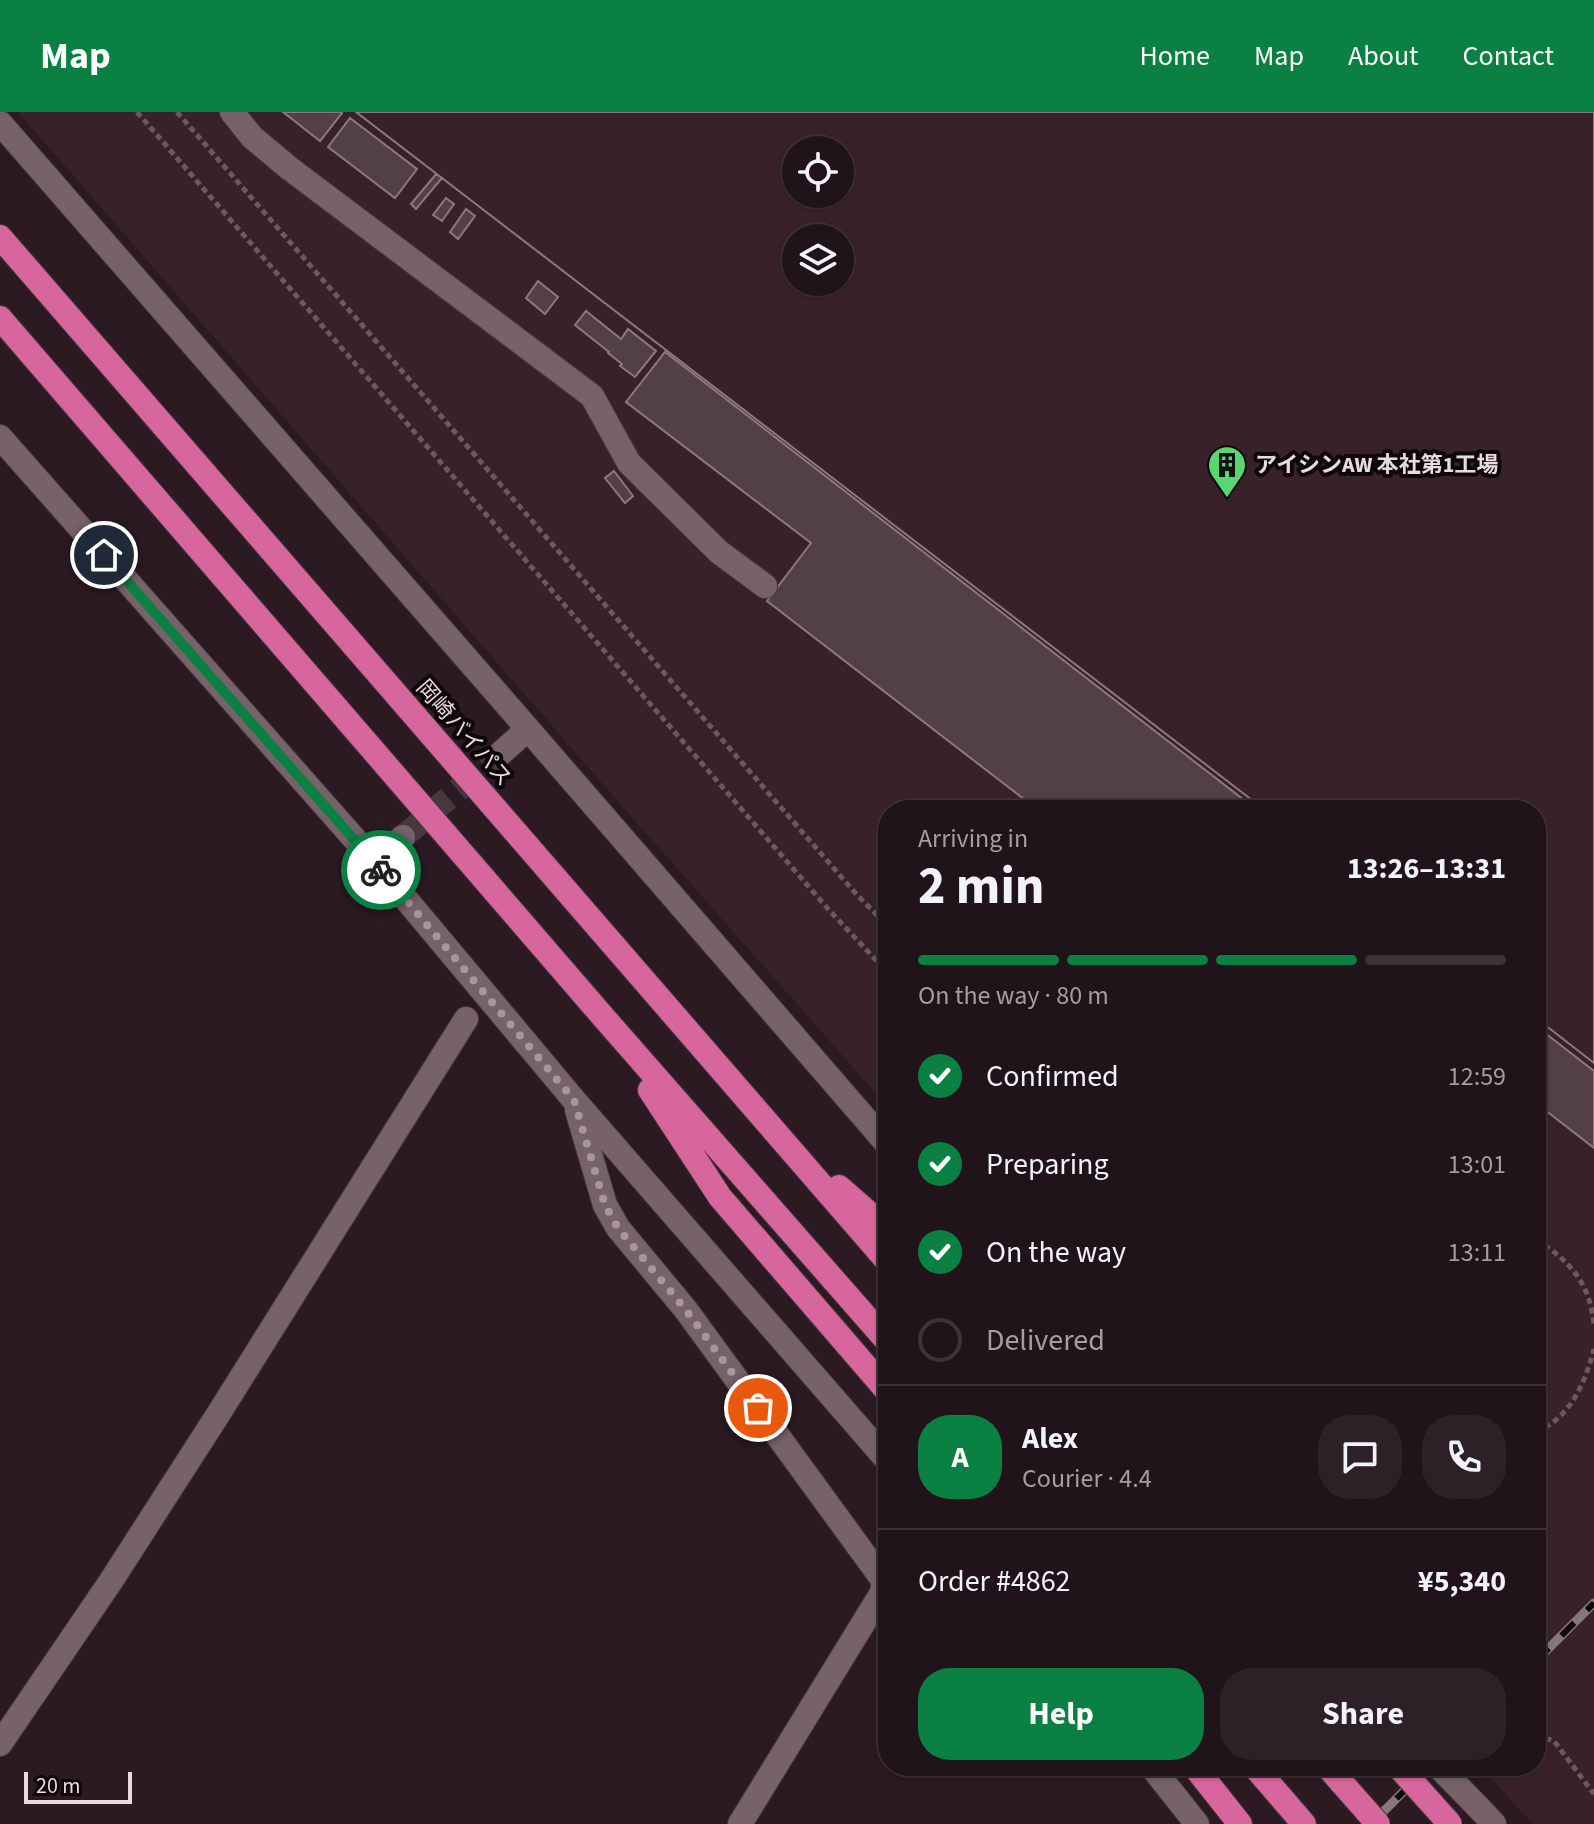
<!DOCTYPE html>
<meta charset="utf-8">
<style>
body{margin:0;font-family:"Source Sans 3","Noto Sans JP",sans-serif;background:#2d2127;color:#f1f3f6;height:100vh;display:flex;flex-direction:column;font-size:30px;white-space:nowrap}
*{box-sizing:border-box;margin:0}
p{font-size:26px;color:#a29ea2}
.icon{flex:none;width:44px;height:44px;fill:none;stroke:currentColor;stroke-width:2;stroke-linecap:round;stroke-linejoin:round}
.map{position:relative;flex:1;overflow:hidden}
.panel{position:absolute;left:878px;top:688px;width:668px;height:976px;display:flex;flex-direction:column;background:#20141a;border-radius:32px;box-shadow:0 2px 6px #0004,0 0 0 2px #3d3339}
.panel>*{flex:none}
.tools{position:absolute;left:782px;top:24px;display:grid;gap:16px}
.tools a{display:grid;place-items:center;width:72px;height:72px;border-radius:50%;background:#20141a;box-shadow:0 2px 6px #0004,0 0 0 2px #3d3339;font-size:40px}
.scale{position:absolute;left:24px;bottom:20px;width:108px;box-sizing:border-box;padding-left:8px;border:4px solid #e8dbe0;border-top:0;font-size:22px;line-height:28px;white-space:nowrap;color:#e8dbe0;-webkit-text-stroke:6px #0f080b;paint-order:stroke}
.pin{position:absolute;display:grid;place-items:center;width:68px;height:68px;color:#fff;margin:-34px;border:4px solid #fff;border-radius:50%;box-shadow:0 2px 8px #0007}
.courier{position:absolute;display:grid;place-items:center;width:80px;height:80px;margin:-40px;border:6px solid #0b8043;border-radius:50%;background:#fff;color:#222;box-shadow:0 2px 10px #0007}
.head em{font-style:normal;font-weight:700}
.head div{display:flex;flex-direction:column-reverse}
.head{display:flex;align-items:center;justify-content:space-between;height:136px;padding:0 40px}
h1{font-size:52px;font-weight:700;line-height:60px}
.bar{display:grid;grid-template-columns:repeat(4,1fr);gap:12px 8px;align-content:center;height:96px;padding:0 40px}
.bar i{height:10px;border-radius:6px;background:#3d3339}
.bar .selected{background:#0b8043}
.bar p{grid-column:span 4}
.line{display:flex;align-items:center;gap:20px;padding:0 40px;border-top:2px solid #3d3339}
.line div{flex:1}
.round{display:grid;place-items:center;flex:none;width:84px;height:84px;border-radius:32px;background:#2d2127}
ol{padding:0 40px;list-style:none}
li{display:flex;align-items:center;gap:24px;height:88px}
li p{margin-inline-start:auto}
li .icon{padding:8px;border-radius:50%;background:#0b8043;color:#fff;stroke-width:4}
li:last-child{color:#a29ea2}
li i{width:44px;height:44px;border:4px solid #3d3339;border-radius:50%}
.button{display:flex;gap:16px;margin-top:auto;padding:16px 40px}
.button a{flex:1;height:92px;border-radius:32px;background:#0b8043;color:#fff;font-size:32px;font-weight:700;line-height:92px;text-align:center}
.button a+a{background:#2d2127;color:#f1f3f6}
header{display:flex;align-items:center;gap:48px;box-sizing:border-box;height:112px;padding:0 40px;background:#0b8043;color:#fff}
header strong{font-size:38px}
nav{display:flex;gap:44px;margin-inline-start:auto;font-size:28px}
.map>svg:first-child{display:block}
.built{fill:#39212b;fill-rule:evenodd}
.building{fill:#523f47;stroke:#8e7880;stroke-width:2;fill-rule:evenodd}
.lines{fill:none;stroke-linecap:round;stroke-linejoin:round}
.minor-tunnel{stroke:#47373e;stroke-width:24;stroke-dasharray:24 12;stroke-linecap:butt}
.minor-casing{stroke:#46383e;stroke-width:26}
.highway-casing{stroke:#46383e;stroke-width:26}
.path{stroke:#695960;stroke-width:5;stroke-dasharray:6 4;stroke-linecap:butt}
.minor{stroke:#77626a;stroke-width:24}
.highway{stroke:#d7669c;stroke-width:24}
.rail-casing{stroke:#86777d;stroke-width:9}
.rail{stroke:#0f080b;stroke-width:6;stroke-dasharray:18;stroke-linecap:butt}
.minor-bridge-casing{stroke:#46383e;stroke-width:26;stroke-linecap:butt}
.highway-bridge-casing{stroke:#46383e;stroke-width:26;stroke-linecap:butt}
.minor-bridge{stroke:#77626a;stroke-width:24}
.highway-bridge{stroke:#d7669c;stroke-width:24}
.done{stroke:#a6979e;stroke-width:8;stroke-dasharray:0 14.4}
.route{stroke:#0b8043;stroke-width:10}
.labels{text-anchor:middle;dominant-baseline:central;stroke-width:8;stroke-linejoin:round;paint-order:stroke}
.poi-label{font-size:22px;font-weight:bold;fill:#e8dbe0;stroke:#0f080b;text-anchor:start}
.street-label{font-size:22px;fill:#e8dbe0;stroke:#0f080b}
</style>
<header>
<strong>Map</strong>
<nav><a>Home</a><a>Map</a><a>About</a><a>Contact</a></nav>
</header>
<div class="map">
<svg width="1594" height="1712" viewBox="0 0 1594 1712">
<rect width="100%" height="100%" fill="#2b1a22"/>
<path class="built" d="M18 0H1594V1712H1533L1479 1654H1536V698H888V995L608 678ZM796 38H840V82H796ZM796 126H840V170H796Z"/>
<path class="building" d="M283 0H341L342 1 320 29Z
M356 0H1594V951L1536 906V698H1265ZM796 38H840V82H796ZM796 126H840V170H796Z
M356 0H1594V951L1536 906V698H1265ZM796 38H840V82H796ZM796 126H840V170H796Z
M350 6 417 57 395 86 328 35Z
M436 62 442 66 416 97 411 92Z
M446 86 454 92 442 109 433 103Z
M466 97 475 104 458 127 450 120Z
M538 169 558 185 545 202 526 186Z
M586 199 621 227 628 217 656 239 635 265 620 254 622 252 608 241 609 240 575 213Z
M665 240 1257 698H1038L767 489 811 431 626 290Z
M614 359 633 384 625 391 605 366Z
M1536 914 1594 959V1036L1536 991Z"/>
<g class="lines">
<path class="minor-tunnel" d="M403 725 501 641"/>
<g class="minor-casing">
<path id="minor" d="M232 0 252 25 289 56 592 284 629 351 719 440 765 474
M0 11 528 617 888 1033
M0 325 374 749 574 988 888 1349
M501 641 528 617
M374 749 403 725
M577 998 605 1093 618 1116 686 1198 883 1468V1479L740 1712
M0 1632 111 1469 219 1301 466 907
M1151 1654 1197 1712
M1478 1695 1494 1712"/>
</g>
<g class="highway-casing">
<path id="highway" d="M0 125 888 1150
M0 206 605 907 888 1230
M650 978 720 1085 888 1280
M839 1075 888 1118
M1194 1654 1240 1712
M1254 1654 1304 1712
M1327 1654 1341 1670"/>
</g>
<path class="path" d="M137 0 829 798 888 861
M177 0 857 783 888 814
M1536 1128C1570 1148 1591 1173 1594 1214
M1536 1320C1571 1305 1585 1271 1594 1237
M1536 1623 1554 1629 1594 1682"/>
<use href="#minor" class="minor"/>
<use href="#highway" class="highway"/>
<g class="rail-casing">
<path id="rail" d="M1536 1549 1594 1491
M1371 1712 1429 1654"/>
</g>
<use href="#rail" class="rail"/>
<g class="minor-bridge-casing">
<path id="minor-bridge" d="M1438 1654 1478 1695"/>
</g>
<g class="highway-bridge-casing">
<path id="highway-bridge" d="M1398 1654 1450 1712
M1341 1670 1378 1712"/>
</g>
<use href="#minor-bridge" class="minor-bridge"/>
<use href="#highway-bridge" class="highway-bridge"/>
</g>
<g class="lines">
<path class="done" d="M381 758 574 988 605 1093 618 1116 686 1198 758 1296"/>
<path class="route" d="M104 443 381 758"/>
</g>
<defs>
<g id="building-pin" transform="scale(2)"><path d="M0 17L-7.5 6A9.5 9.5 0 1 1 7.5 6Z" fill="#57d671" stroke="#0f080b"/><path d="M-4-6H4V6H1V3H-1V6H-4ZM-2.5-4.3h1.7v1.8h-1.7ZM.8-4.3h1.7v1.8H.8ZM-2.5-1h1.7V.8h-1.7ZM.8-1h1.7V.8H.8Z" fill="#111"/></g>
</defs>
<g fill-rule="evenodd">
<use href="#building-pin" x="1227" y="353"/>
</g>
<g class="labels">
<g class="poi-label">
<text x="1255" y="353">アイシンAW 本社第1工場</text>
</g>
<g class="street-label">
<text transform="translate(464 621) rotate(49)">岡崎バイパス</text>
</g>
</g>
</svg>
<div class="tools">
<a><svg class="icon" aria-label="locate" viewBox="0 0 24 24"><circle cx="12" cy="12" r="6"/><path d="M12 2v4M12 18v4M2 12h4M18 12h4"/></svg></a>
<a><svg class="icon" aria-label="layers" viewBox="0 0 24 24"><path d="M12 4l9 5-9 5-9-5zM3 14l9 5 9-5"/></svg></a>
</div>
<div class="scale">20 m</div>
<div class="pin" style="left:758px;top:1296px;background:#ea580c"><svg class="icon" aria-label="bag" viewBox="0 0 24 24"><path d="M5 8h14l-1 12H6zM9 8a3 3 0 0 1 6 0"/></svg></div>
<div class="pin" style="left:104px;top:443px;background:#1f2937"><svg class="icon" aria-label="home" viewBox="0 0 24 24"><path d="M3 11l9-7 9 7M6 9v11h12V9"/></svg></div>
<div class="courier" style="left:381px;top:758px"><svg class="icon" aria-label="bike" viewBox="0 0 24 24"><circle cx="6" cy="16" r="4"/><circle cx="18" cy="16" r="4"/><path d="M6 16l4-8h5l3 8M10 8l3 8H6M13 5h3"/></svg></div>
<section class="panel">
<div class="head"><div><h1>2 min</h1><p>Arriving in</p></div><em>13:26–13:31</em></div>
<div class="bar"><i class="selected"></i><i class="selected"></i><i class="selected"></i><i></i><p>On the way · 80 m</p></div>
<ol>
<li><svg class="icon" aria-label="check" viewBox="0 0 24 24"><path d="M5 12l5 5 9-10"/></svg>Confirmed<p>12:59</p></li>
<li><svg class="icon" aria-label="check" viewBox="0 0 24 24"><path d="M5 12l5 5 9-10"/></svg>Preparing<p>13:01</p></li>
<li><svg class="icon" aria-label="check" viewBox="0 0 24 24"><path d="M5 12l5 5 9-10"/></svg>On the way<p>13:11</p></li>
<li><i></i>Delivered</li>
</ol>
<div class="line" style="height:144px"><b class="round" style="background:#0b8043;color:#fff">A</b><div><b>Alex</b><p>Courier · 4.4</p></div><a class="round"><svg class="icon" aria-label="chat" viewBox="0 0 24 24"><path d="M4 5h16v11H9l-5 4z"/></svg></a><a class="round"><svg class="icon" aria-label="phone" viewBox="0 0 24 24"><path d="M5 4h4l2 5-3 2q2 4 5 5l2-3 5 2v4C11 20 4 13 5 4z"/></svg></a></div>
<div class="line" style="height:104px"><div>Order #4862</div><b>¥5,340</b></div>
<div class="button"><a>Help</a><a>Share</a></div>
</section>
</div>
